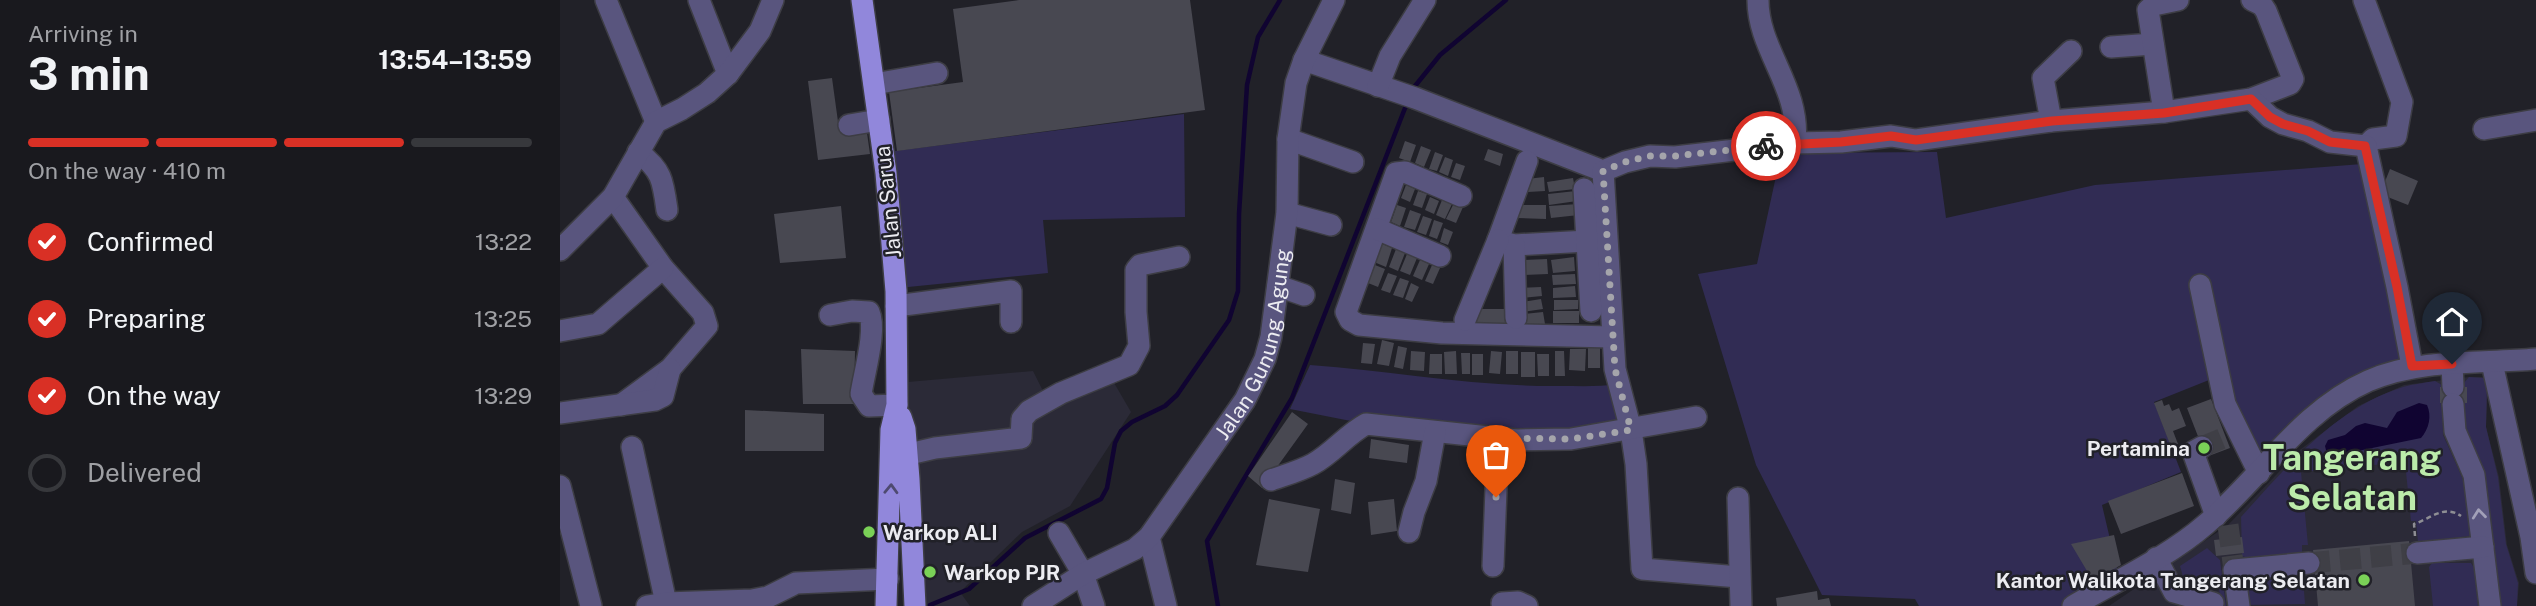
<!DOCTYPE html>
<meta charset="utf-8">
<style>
body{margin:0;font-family:"Public Sans",sans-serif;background:#26262b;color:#f1f3f6;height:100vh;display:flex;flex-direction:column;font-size:26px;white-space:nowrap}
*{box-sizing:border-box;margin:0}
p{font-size:23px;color:#9fa0a4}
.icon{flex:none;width:38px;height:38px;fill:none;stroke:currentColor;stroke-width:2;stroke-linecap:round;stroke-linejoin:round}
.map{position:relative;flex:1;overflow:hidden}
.sheet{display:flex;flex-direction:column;background:#19191e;width:560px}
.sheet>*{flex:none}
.pin{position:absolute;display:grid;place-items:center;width:60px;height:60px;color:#fff;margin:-72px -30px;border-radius:50% 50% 50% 0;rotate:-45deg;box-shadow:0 0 7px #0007}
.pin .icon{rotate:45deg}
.courier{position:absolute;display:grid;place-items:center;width:70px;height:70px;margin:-35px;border:5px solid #d93025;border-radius:50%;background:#fff;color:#222;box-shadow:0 2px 9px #0007}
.headline em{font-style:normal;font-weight:700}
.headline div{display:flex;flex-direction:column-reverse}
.headline{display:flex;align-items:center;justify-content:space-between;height:119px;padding:0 28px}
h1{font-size:46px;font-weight:700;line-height:52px}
.bar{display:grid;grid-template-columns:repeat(4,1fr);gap:10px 7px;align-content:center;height:84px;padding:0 28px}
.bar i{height:9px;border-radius:5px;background:#37383c}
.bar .selected{background:#d93025}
.bar p{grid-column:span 4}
ol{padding:0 28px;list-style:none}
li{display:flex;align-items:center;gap:21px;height:77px}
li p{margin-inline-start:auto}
li .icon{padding:7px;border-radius:50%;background:#d93025;color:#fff;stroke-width:4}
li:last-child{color:#9fa0a4}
li i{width:38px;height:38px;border:4px solid #37383c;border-radius:50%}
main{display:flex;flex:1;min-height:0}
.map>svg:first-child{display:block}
.built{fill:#2b2a37}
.green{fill:#312c54}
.water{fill:#100431}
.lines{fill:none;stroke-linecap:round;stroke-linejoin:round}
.stream{stroke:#100431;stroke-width:4.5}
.building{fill:#484851}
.minor-tunnel{stroke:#3f3f46;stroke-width:21;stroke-dasharray:21 10;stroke-linecap:butt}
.minor-casing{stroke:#3d3d44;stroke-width:24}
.major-casing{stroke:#3d3d44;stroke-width:24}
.path{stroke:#8e8e94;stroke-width:2.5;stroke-dasharray:5 3.5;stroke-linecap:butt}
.minor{stroke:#59557e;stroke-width:21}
.major{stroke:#9187db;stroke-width:21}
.oneway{stroke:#4e4a70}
.oneway2{stroke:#a2a0b8}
.done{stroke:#a5a5ab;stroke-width:7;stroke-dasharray:0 12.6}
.route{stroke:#d93025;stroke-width:9}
.poi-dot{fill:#7ad157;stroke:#212128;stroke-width:2.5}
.labels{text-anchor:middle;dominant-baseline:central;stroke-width:5;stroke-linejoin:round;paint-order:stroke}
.street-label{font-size:21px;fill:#ececf1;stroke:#212128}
.poi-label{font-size:21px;font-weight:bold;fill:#ececf1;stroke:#212128;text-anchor:end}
.town-label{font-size:35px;font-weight:bold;fill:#bbebaa;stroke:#212128}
</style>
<main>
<section class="sheet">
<div class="headline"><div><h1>3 min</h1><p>Arriving in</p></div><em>13:54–13:59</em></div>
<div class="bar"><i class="selected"></i><i class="selected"></i><i class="selected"></i><i></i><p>On the way · 410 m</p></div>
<ol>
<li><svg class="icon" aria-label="check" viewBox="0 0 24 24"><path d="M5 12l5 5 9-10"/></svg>Confirmed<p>13:22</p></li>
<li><svg class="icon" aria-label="check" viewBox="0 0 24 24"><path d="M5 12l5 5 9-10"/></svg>Preparing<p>13:25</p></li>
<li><svg class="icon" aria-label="check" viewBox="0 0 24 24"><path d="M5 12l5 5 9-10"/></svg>On the way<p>13:29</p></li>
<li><i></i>Delivered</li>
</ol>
</section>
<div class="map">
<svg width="1976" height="606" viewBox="0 0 1976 606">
<rect width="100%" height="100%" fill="#212128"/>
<path class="built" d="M546 369 571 412 510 506 462 532 400 592 410 606H351L348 382 473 371 483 391Z
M1909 377H1923L1928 383 1926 427 1939 477 1947 545 1959 583 1957 606H1549L1668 525 1741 449 1798 406 1844 385Z"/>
<path class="green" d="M624 114 625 217 483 220 488 273 338 288 327 152Z
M1377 152 1386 218 1535 185 1802 164 1840 363 1696 472 1649 380 1594 402 1621 472 1542 505 1558 573 1502 606H1359L1355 599 1262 595 1196 465 1138 274 1197 264 1221 153Z
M750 365C833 371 916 387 1000 386 1020 386 1039 387 1059 384L1071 430 1011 439 806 424 730 409Z
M1909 377 1923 378 1927 383 1926 427 1938 477 1946 544 1958 583 1957 606H1937L1927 485 1902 427 1903 384Z
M1875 381 1882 385 1883 435 1906 486 1910 536 1858 542 1856 521H1851L1845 462 1741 472 1748 545H1742V552L1688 558 1682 556 1681 517C1727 466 1775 408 1843 387 1853 384 1864 383 1875 381Z
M1647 548 1660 560 1666 606H1661L1658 579 1624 580 1620 566Z
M1872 563H1911L1914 568 1918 606H1873L1869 567Z
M1743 577 1745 604 1686 605V582Z"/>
<path class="water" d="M1859 403 1867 405C1872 416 1869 429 1861 438L1778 455 1766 450 1765 446 1768 440 1785 435 1796 426 1805 423 1827 428 1837 412Z"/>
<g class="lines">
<path class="stream" d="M851 91 880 55 946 0
M370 605 409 589 465 538 541 499 547 488 555 443 561 431 572 422 605 406 617 395 669 320 678 291 679 214 687 85 698 37 720 0
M658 606 647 541 732 398 847 103"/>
</g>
<path class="building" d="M459 0H630L645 110 337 151 329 92 403 82 393 9Z
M272 78 279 129 306 126 310 154 258 160 248 81Z
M845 141 856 145 850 162 839 158Z
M861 146 871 150 864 167 855 163Z
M928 149 943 154 940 166 924 160Z
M875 152 883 155 877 171 869 169Z
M885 157 893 160 888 176 879 172Z
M896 163 905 166 900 180 891 177Z
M1830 169 1858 181 1848 205 1820 194Z
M984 177 985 191 968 192 967 179Z
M1013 178 1015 189 989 192 987 182Z
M846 185 855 189 850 202 841 198Z
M858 191 867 194 862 208 853 205Z
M1016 191 1017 201 989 205 988 194Z
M870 197 879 201 874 214 865 210Z
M882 200 892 204 885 219 876 215Z
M894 203 903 207 896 223 886 219Z
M1018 204 1019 215 991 218 989 206Z
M837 205 846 208 840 226 831 222Z
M958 205H986V219L957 218Z
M281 206 286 258 220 263 214 214Z
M850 210 861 214 855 230 844 227Z
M863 216 872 219 866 235 857 232Z
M874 220 883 223 877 239 869 236Z
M884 228 893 232 888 245 880 242Z
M820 243 832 248 826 267 814 262Z
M836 249 845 253 838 271 829 267Z
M847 254 857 258 850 275 840 271Z
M1014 257 1015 271 993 273 991 260Z
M987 259 988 274 962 275 961 260Z
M860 260 869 264 862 280 853 276Z
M815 265 825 269 818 287 808 283Z
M872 265 880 268 873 284 865 281Z
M828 273 837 276 830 293 821 290Z
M1015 274 1016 284 993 285 992 275Z
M840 278 849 281 843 298 833 295Z
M851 283 859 287 852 302 845 299Z
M1015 286 1016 297 993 298V288Z
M981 287 982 296 961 298 960 288Z
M981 299 983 309 963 312 962 302Z
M994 300H1018V309L994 310Z
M916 309H948V324H916Z
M993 311H1019V323H993Z
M983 312 985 324 965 326 963 314Z
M822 340 834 343 829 366 817 364Z
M803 343 815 344 812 364 801 363Z
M838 346 847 348 843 369 834 367Z
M1028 348H1040V368H1028Z
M241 349 295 351 294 404H243Z
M1010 349H1026L1025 371 1009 370Z
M851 351 865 352 864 371 850 370Z
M896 351 897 374H885L884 352Z
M931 351 942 352 940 374 929 373Z
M946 351H958V374H946Z
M995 351H1004L1005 376H995Z
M961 352H975V377H961Z
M901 353H910V374H902Z
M870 354H882V374H869Z
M912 354H923V375H912Z
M977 354H989V376H978Z
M1880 387H1907V403H1880Z
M1651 399 1670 448 1646 457 1627 408Z
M1602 400 1604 406 1609 404 1612 411 1619 408 1626 426 1613 431 1618 444 1611 447 1594 403Z
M185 410 264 414V451H185Z
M732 412 748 424 702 488 688 476Z
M811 439 849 445 847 463 809 458Z
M1622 473 1634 506 1561 534 1548 501Z
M775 479 795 483 791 514 771 510Z
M709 499 760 509 748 572 696 565Z
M834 499 837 531 811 535 808 502Z
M1554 535 1561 565 1533 581 1511 544Z
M1682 537 1684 553 1656 556 1654 540Z
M1849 541 1855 606H1758L1753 550Z
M1257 591 1258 600 1269 598 1271 606H1217L1216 598Z"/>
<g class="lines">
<path class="minor-tunnel" d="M1642 447 1666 437
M1668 525 1674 570
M1749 563 1857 553"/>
<g class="minor-casing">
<g id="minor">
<path d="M46 0 96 122"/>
<path d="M139 0 168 74"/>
<path d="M1198 0C1198 51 1241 87 1235 143"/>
<path d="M1804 0 1842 102 1836 136 1813 139 1806 146"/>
<path d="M1551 47 1593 44"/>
<path d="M744 60 855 98 1043 171 1065 162 1090 156 1115 157 1235 143 1281 142 1331 136 1356 140 1491 121 1604 112 1691 99 1730 84 1733 79 1706 11 1702 5 1692 0"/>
<path d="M314 84 377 73"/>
<path d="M818 86 830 56 865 0"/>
<path d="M1691 99 1710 117 1723 124 1748 131 1770 142 1806 146"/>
<path d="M1604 112 1588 10 1594 5 1618 0"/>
<path d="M1491 121 1483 78 1511 51"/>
<path d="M289 125 319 120"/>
<path d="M1924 129 1976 120"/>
<path d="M728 139 793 162"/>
<path d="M1806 146 1837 287 1852 366"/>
<path d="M78 152C102 170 103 181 107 210"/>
<path d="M967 161 938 240 954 245 1046 240"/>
<path d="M1043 171 1055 369 1071 430 1076 464 1082 569 1179 577"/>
<path d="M1024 189 1031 311"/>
<path d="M901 196 845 172 836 173 786 312 790 320 799 325 882 333 1052 337"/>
<path d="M53 197 103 268 143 313 147 326 110 369 61 405"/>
<path d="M727 213 771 225"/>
<path d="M817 229 880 256"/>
<path d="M954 245 956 318"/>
<path d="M0 250 53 197 96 122 122 109 147 93 168 74 200 31 213 0"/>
<path d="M1640 285 1665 404 1699 473"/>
<path d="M718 286 744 295"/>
<path d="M336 306 451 291V322"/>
<path d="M270 315 292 311 309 312C317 330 304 373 301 394L309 406 337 405"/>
<path d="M905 320 938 240"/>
<path d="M0 331 38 324 103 268"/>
<path d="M1932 363 1971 537 1976 573"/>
<path d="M1892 364 1893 387"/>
<path d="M1893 404 1895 431 1914 475 1930 606"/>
<path d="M0 413 95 400 103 396 110 369"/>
<path d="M72 447 106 603"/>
<path d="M1642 447 1633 452 1656 516"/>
<path d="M332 458 375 448 461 438 462 419 469 411 501 393 569 365 579 346 576 312V270L580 265 619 257"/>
<path d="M711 480C725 475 740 471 753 464 773 453 786 435 806 424L957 440 1011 439 1136 417"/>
<path d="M0 486 31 606"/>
<path d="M1178 498 1181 606"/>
<path d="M849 532 854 512 866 481 875 432"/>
<path d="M499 533 523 574 534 606"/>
<path d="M589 537 606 606"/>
<path d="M1857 553 1923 547"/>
<path d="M1596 558 1614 592 1653 603"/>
<path d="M933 566 938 438"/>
<path d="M942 603 958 602 967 606"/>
<path d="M87 606 106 603 192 600 208 597 236 583 328 579"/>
<path id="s1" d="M473 606 523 574 575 549 589 537 685 400 705 359 711 337 727 213 728 139 736 83 744 60 774 0"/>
<path d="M1513 606C1556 581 1608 557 1645 525 1700 479 1740 411 1808 381 1861 358 1920 364 1976 359"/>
<path d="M1679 606 1674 570 1749 563"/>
</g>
</g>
<g class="major-casing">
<path id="major" d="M302 0 326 173 336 291 337 405 331 430 326 606
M341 417 345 429 349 479 355 606"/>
</g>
<path class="path" d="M1855 536 1854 524C1870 519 1884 504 1901 516"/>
<use href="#minor" class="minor"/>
<use href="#major" class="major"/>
</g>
<defs><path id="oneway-chevron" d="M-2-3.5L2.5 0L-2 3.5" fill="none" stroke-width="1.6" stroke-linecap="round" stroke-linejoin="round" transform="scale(1.75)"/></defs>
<use class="oneway" href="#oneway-chevron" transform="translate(331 489) rotate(-88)"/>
<use class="oneway2" href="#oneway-chevron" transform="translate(1919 514) rotate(-96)"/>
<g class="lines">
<path class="done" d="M936 497 938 438 1011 439 1071 430 1055 369 1043 171 1065 162 1090 156H1115L1206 146"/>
<path class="route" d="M1206 146 1281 142 1331 136 1356 140 1492 121 1604 113 1691 99 1710 117 1723 124 1748 131 1770 142 1805 146 1837 287 1852 366 1892 364"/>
</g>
<g class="poi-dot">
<circle cx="1644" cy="448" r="7"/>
<circle cx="309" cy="532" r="7"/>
<circle cx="370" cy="572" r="7"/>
<circle cx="1804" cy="580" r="7"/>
</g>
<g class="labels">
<g class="street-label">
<text transform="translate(328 202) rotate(-96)">Jalan Sarua</text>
<text stroke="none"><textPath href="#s1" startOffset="359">Jalan Gunung Agung</textPath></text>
</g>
<g class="poi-label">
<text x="1630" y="448">Pertamina</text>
<text x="323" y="532" text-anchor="start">Warkop ALI</text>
<text x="384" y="572" text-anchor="start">Warkop PJR</text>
<text x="1790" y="580">Kantor Walikota Tangerang Selatan</text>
</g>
<g class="town-label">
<text x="1792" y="457">Tangerang<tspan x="1792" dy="40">Selatan</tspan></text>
</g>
</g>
</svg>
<div class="pin" style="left:936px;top:497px;background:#ea580c"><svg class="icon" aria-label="bag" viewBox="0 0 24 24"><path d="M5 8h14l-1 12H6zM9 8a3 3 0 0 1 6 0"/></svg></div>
<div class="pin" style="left:1892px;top:364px;background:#1f2937"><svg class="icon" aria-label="home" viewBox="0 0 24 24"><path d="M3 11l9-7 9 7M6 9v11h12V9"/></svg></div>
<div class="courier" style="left:1206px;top:146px"><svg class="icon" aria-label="bike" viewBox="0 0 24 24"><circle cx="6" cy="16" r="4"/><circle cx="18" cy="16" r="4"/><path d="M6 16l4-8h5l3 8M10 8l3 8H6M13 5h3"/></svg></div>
</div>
</main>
